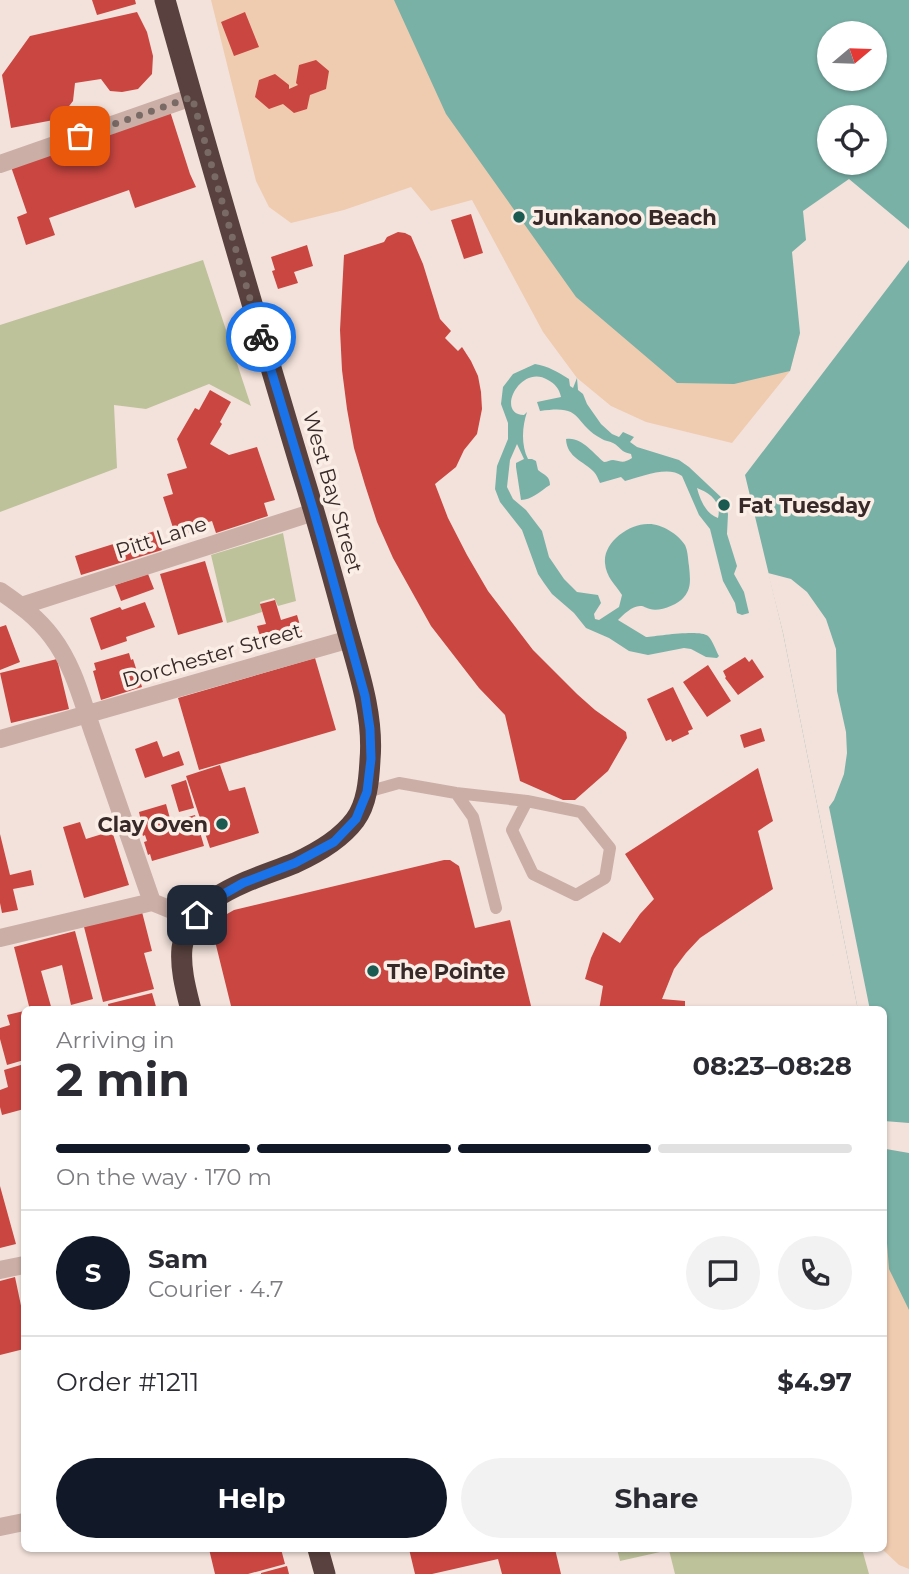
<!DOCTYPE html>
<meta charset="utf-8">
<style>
body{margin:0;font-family:Montserrat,sans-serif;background:#f2f2f3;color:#2b2b33;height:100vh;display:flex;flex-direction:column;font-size:26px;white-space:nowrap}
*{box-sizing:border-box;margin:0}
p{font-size:23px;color:#7c7c81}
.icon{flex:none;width:38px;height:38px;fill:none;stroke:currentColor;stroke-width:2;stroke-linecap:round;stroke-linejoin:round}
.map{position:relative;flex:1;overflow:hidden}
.sheet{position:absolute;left:21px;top:1006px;width:866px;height:546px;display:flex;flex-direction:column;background:#fff;border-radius:10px;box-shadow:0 2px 5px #0004}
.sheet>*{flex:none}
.needle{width:46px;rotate:71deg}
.fabs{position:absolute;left:817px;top:21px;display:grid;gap:14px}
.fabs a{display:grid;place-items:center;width:70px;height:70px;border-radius:50%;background:#fff;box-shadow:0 2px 5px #0004;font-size:35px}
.pin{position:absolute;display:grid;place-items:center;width:60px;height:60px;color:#fff;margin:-30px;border-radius:14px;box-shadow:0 4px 10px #0006}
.courier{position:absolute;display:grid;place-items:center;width:70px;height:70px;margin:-35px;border:5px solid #1a73e8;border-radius:50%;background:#fff;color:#222;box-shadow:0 2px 9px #0007}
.summary em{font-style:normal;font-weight:700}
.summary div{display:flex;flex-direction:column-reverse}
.summary{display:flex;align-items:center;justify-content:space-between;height:119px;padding:0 35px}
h1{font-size:46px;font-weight:700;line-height:52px}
.bar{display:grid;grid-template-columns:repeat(4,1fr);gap:10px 7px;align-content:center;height:84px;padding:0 35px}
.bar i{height:9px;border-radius:5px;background:#e1e1e2}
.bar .current{background:#111827}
.bar p{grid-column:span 4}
.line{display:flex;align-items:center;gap:18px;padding:0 35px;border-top:2px solid #e1e1e2}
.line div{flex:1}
.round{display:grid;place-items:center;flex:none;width:74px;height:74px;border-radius:37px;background:#f2f2f3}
.action{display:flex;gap:14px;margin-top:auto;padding:14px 35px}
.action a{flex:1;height:80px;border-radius:42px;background:#111827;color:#fff;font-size:28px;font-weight:700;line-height:80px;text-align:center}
.action a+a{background:#f2f2f3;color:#2b2b33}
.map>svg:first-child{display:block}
.green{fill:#bdc29a}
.sand{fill:#efccb0}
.water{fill:#79b1a7;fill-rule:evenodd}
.pier{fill:#f3e2db}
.building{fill:#ca4641}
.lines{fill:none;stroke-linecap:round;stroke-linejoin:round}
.lane{stroke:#cbafa6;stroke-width:12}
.street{stroke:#cbafa6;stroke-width:18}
.highway{stroke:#58413e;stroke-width:21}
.done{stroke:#796a66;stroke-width:7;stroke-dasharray:0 12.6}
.route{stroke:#1a73e8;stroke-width:9}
.poi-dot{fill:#1b5a51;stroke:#faeee7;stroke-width:2.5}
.labels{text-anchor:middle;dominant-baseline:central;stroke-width:7;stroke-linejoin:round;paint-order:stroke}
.poi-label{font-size:21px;font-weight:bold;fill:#372927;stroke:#faeee7;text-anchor:start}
.street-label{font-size:21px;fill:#372927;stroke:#faeee7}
</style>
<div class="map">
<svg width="909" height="1574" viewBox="0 0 909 1574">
<rect width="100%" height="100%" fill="#f3e2db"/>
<path class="green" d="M203 260 251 406 209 384 146 409 114 405 117 468 0 512V325Z
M283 533 296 601 278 606 274 598 260 602 262 612 227 623 211 555Z
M617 1549H862L869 1574H675L669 1550 620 1561Z"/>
<path class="sand" d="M211 0H416L800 333 790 371 732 443 646 422 611 406 577 378 543 332 472 200 431 211 411 187 344 210 291 223 269 207 256 181Z
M909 1162V1569L899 1565 882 1549H884V1167Z"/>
<path class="water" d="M394 0H909V229L849 179 803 211 806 240 792 252 800 333 790 371 734 384 677 383 576 297 446 114ZM875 33V79H830V33ZM875 117V163H830V117Z
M909 260V1123L884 1121V1010H858L783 633 745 475Z
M535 364C548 366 558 372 569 379L570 386 573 388 577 378 578 390 583 394 587 404 601 424 612 434 619 437 623 432 634 437 630 442 637 447 679 460 689 467 723 499 728 514 727 534 737 566 734 574 744 592 749 613 742 615 737 613 735 603 723 581 710 529 699 515 682 476C668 465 641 477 625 481L621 477 600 483C598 479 597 475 594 472 584 461 567 458 566 439 581 436 593 453 604 462 607 462 610 460 613 460 621 461 623 464 632 458L631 454C620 452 621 447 613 443 609 441 605 441 602 439 571 422 585 404 540 411L537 402 561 397C559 388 555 384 548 380 520 363 495 415 524 415L527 412C522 427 521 445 528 459H532L536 461 538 470C544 475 550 476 550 485 540 491 532 500 521 500L516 467V463L524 459 517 444 510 460 507 487 513 499 526 510 542 531 549 557 564 579 577 592 598 595 601 603 594 614 595 619 599 620 619 607 622 595C615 584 606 577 605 563 603 542 630 523 649 524 662 524 678 534 685 545 688 551 688 560 689 566 690 577 692 588 684 597 678 605 659 612 650 609 645 608 645 606 640 606 632 606 623 615 618 620L646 637C658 636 700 629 708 636 713 641 716 651 719 656L717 658 706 657 691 649 684 648 648 655 629 651 609 638 586 628 574 613 552 594 544 583 538 574 522 530 500 502 495 489 497 466 508 439V423L501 404 503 387 513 374ZM697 488C710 493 722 502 718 518 706 514 700 500 697 488Z
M886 1149 909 1153V1310L889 1269 884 1205V1155Z"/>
<path class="pier" d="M768 573 791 579 807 592 826 619 836 649 837 691 846 732 847 753 844 774 834 800 829 807 870 1010H858L783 633Z"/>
<path class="building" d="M92 0H135L136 4 97 15Z
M137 12 147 32 153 56 152 74 138 89 122 92 110 91 101 79 75 83 73 101 59 119 11 128 2 75 30 36Z
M245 12 259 47 234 56 221 22Z
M316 60 329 71 326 89 310 95 307 109 294 113 283 104 269 109 255 97 259 80 275 74 289 85V89L298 85 296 83 299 65Z
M168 105 190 174 196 187 135 208 129 190 49 218 55 235 26 245 17 217 27 213 9 161Z
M471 214 483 253 464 259 451 220Z
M398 232 405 233 411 236 423 264 440 319 451 331 445 338 458 351 462 347 471 361 478 376 481 392 482 409 477 434 464 450 456 467 435 484 448 518 467 555 488 591 533 650 577 694 595 710 626 732 627 738 608 771 575 800H563L520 781 505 715 479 688 431 626 393 558 377 522 365 485 354 448 347 409 342 370 340 330 344 255 384 242 387 237Z
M307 245 313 266 294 272 298 283 278 289 272 271 275 270 271 257Z
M210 390 231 402 220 422 222 424 210 444 229 455 257 447 275 500 264 503 268 516 216 533 212 521 191 527 193 532 176 537 163 497 173 494 167 474 187 468 177 439 195 408 199 410Z
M155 531 162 550 81 575 75 556Z
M205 561 223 622 178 635 160 574Z
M148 574 154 589 121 601 115 585Z
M275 600 281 620 297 615 302 632 262 643 257 626 266 624 260 604Z
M145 602 155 627 126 637 127 641 101 650 90 618 120 607 122 610Z
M6 625 20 662 0 670V627Z
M129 653 131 660 133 659 142 687 101 700 93 671 96 670 94 663Z
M745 657 749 662 752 659 764 677 738 695 725 678 726 677 723 671Z
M315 658 336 730 199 770 178 698Z
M57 659 69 709 11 723 0 673Z
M708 665 731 701 707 717 683 682Z
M673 687 693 729 688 731 689 734 672 742 671 739 666 741 647 699Z
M761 728 765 741 744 748 740 735Z
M157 741 163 757 179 751 184 765 145 778 135 749Z
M220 765 229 791 245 787 259 833 210 848 186 776Z
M758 768 773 821 758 831 773 889 700 938 686 953 674 969 662 999 685 1001V1010H599L603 986 585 979 591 958 603 932 620 943 640 914 654 899 625 854Z
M186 780 194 808 179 812 171 785Z
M166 804 171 822 195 815 204 846 152 861 150 854 148 855 144 842 147 841 145 835 143 836 138 822 141 821 139 812Z
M80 822 86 839 112 831 129 885 84 898 63 827Z
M0 834 10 875 31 870 34 885 13 889 18 910 2 913 0 903Z
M444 860H450L459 866 475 928 510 920 532 1010H232L213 933 216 925 227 914 234 910Z
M141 908 152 951 144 953 154 989 103 1002 83 923Z
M75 931 93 999 71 1005 62 965 41 971 52 1010H30L14 947Z
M152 993 157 1010H109L108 1004Z
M24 1011V1060L7 1065 0 1039V1028L10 1025 7 1015Z
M24 1064V1109L2 1115 0 1107V1090L8 1087 4 1070Z
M0 1186 16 1244 0 1248Z
M15 1277 24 1320V1349L0 1355V1281Z
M209 1549H281L285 1564 248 1574H215Z
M409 1549H555L561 1574H502L498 1559 432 1574H415Z
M287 1566 289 1574H261V1573Z"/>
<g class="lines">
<path class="lane" d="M367 792 399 783 456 793 527 801 581 812 610 848 605 878 576 895 533 874 512 830 527 801
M456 793 473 817 496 908"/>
<path class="street" d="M0 164 192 97
M0 591C19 604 38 618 52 637 74 666 82 701 94 735 113 791 133 846 152 902
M21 606 314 512
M0 739 350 639
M0 938 152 902 179 913 196 915
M0 1270 24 1265
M0 1527 24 1522"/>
<path class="highway" d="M165 0C209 158 255 315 302 472 318 523 332 574 346 626 358 669 374 715 370 760 369 780 367 804 355 820 340 840 317 853 295 863 254 880 189 894 182 948 180 969 186 990 191 1010
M318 1549 325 1574"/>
</g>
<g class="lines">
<path class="done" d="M80 136 192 97 261 337"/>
<path class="route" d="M197 915 215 899 243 883 295 863 334 842 356 819 367 792 371 759 370 729 365 696 314 512 261 337"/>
</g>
<g class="poi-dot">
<circle cx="519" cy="217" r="7"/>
<circle cx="724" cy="505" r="7"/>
<circle cx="222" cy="824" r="7"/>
<circle cx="373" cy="971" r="7"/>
</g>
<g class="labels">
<g class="poi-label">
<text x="533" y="217">Junkanoo Beach</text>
<text x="738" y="505">Fat Tuesday</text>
<text x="208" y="824" text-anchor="end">Clay Oven</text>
<text x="387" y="971">The Pointe</text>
</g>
<g class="street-label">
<text transform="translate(333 492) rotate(74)">West Bay Street</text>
<text transform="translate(161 537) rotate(-18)">Pitt Lane</text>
<text transform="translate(212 655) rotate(-16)">Dorchester Street</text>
</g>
</g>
</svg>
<div class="fabs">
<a><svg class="needle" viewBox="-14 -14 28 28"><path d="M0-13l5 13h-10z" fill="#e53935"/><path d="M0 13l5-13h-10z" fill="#7c7c81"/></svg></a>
<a><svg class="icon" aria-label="locate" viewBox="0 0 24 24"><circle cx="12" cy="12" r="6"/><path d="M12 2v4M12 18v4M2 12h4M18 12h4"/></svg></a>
</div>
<div class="pin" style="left:80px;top:136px;background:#ea580c"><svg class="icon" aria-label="bag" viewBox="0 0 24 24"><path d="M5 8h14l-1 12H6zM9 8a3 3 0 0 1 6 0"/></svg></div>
<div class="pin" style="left:197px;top:915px;background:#1f2937"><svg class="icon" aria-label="home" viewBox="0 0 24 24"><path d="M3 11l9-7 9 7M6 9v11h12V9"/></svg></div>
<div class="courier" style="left:261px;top:337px"><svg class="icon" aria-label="bike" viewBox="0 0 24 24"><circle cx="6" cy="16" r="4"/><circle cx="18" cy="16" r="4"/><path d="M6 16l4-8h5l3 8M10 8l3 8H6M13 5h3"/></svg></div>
<section class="sheet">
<div class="summary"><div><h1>2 min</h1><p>Arriving in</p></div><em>08:23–08:28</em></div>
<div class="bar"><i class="current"></i><i class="current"></i><i class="current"></i><i></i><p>On the way · 170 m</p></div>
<div class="line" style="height:126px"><b class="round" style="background:#111827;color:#fff">S</b><div><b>Sam</b><p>Courier · 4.7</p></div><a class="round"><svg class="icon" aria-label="chat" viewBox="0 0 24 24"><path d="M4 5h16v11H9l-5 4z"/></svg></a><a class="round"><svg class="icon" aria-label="phone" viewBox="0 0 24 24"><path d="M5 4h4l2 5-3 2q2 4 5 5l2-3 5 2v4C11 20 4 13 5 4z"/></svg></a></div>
<div class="line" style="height:91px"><div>Order #1211</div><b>$4.97</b></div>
<div class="action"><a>Help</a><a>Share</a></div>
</section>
</div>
